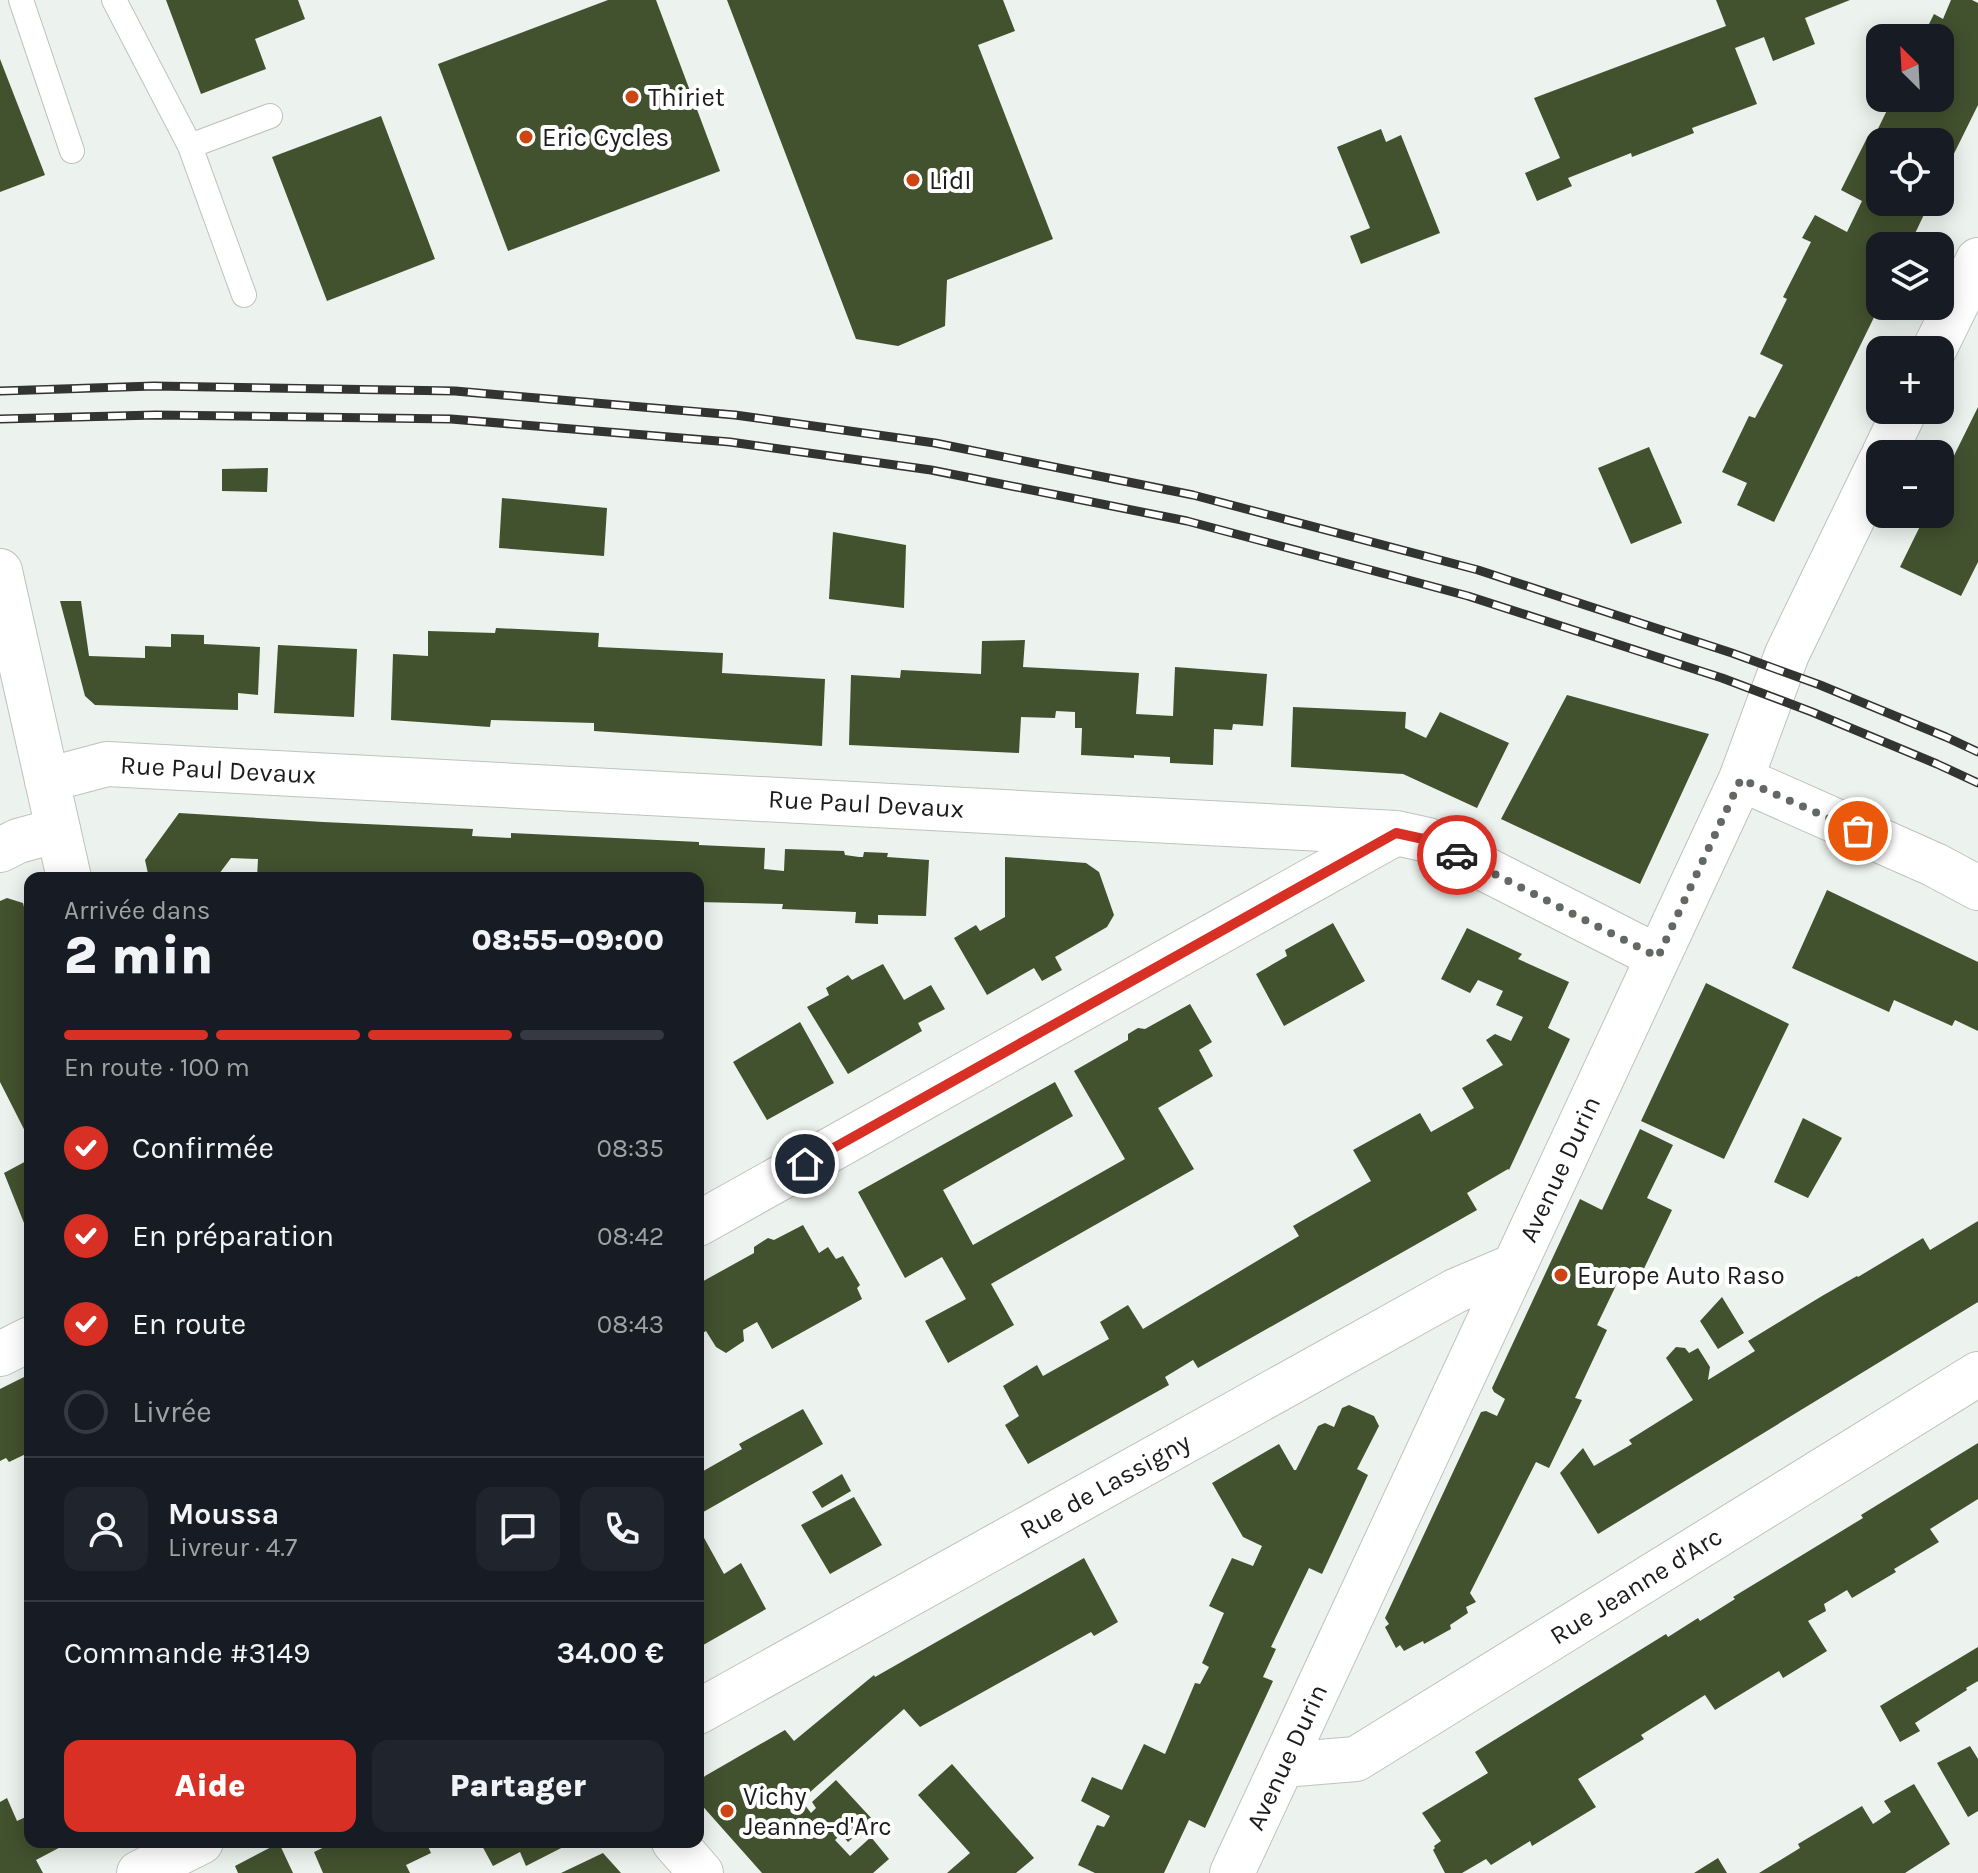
<!DOCTYPE html>
<html lang="fr">
<meta charset="utf-8">
<style>
body{margin:0;font-family:Karla,sans-serif;background:#20242c;color:#f1f3f6;height:100vh;display:flex;flex-direction:column;font-size:30px;white-space:nowrap}
*{box-sizing:border-box;margin:0}
p{font-size:26px;color:#9ea1a6}
.icon{flex:none;width:44px;height:44px;fill:none;stroke:currentColor;stroke-width:2;stroke-linecap:round;stroke-linejoin:round}
.map{position:relative;flex:1;overflow:hidden}
.side{position:absolute;left:24px;top:872px;width:680px;height:976px;display:flex;flex-direction:column;background:#171b24;border-radius:16px;box-shadow:0 4px 20px #0003}
.side>*{flex:none}
.needle{width:52px;rotate:336deg}
.fabs{position:absolute;left:1866px;top:24px;display:grid;gap:16px}
.fabs a{display:grid;place-items:center;width:88px;height:88px;border-radius:16px;background:#171b24;box-shadow:0 4px 20px #0003;font-size:40px}
.pin{position:absolute;display:grid;place-items:center;width:68px;height:68px;color:#fff;margin:-34px;border:4px solid #fff;border-radius:50%;box-shadow:0 2px 8px #0007}
.courier{position:absolute;display:grid;place-items:center;width:80px;height:80px;margin:-40px;border:6px solid #d93025;border-radius:50%;background:#fff;color:#222;box-shadow:0 2px 10px #0007}
.summary em{font-style:normal;font-weight:800}
.summary div{display:flex;flex-direction:column-reverse}
.summary{display:flex;align-items:center;justify-content:space-between;height:136px;padding:0 40px}
h1{font-size:52px;font-weight:800;line-height:60px}
.bar{display:grid;grid-template-columns:repeat(4,1fr);gap:12px 8px;align-content:center;height:96px;padding:0 40px}
.bar i{height:10px;border-radius:6px;background:#363941}
.bar .current{background:#d93025}
.bar p{grid-column:span 4}
.line{display:flex;align-items:center;gap:20px;padding:0 40px;border-top:2px solid #363941}
.line div{flex:1}
.round{display:grid;place-items:center;flex:none;width:84px;height:84px;border-radius:16px;background:#20242c}
ol{padding:0 40px;list-style:none}
li{display:flex;align-items:center;gap:24px;height:88px}
li p{margin-inline-start:auto}
li .icon{padding:8px;border-radius:50%;background:#d93025;color:#fff;stroke-width:4}
li:last-child{color:#9ea1a6}
li i{width:44px;height:44px;border:4px solid #363941;border-radius:50%}
.cta{display:flex;gap:16px;margin-top:auto;padding:16px 40px}
.cta a{flex:1;height:92px;border-radius:16px;background:#d93025;color:#fff;font-size:32px;font-weight:800;line-height:92px;text-align:center}
.cta a+a{background:#20242c;color:#f1f3f6}
.map>svg:first-child{display:block}
.building{fill:#42512e}
.lines{fill:none;stroke-linecap:round;stroke-linejoin:round}
.lane-casing{stroke:#bdc3be;stroke-width:26}
.street-casing{stroke:#bdc3be;stroke-width:46}
.secondary-casing{stroke:#bdc3be;stroke-width:46}
.lane{stroke:#fff;stroke-width:24}
.street{stroke:#fff;stroke-width:44}
.secondary{stroke:#fff;stroke-width:44}
.rail-casing{stroke:#323432;stroke-width:9}
.rail{stroke:#fff;stroke-width:6;stroke-dasharray:18;stroke-linecap:butt}
.done{stroke:#646864;stroke-width:8;stroke-dasharray:0 14.4}
.route{stroke:#d93025;stroke-width:10}
.poi-dot{fill:#cc4512;stroke:#fff;stroke-width:3}
.labels{text-anchor:middle;dominant-baseline:central;stroke-width:8;stroke-linejoin:round;paint-order:stroke}
.poi-label{font-size:26px;fill:#1b1d1b;stroke:#fff;text-anchor:start}
.street-label{font-size:26px;fill:#1b1d1b;stroke:#fff}
</style>
<div class="map">
<svg width="1978" height="1873" viewBox="0 0 1978 1873">
<rect width="100%" height="100%" fill="#ecf2ed"/>
<path class="building" d="M166 0H298L305 19 255 39 266 69 201 94Z
M608 0H656L720 171 508 251 438 64Z
M727 0H1003L1015 31 978 45 1053 239 947 280 945 326 898 346 856 339Z
M1716 0H1850L1805 18 1815 44 1773 61 1764 37 1735 48 1757 104 1692 128 1694 133 1632 157 1631 153 1568 178 1572 186 1537 201 1525 173 1560 158 1534 98 1726 26Z
M1951 0H1972L1978 3V105L1940 182V142H1880V202H1930L1909 246H1880V305L1774 522 1737 505 1747 483 1722 472 1749 416 1755 418 1783 365 1760 354 1787 299 1783 297 1811 242 1802 238 1815 215 1847 232 1862 201 1841 190 1868 136 1873 139 1893 98H1940V38H1922L1934 14 1943 19Z
M0 59 45 175 0 192Z
M381 116 435 259 327 301 272 157Z
M1381 129 1386 142 1401 135 1440 233 1361 264 1350 236 1370 228 1337 147Z
M1978 407V562L1961 596 1900 567 1926 514H1940V484Z
M1649 447 1682 523 1631 544 1598 468Z
M268 468 267 492 222 491V469Z
M502 498 607 508 604 556 499 548Z
M833 532 906 545 904 608 829 599Z
M60 601H81L89 656 145 658V646L171 647V634L204 635V644L260 647 258 695 238 693V710L95 705 85 696Z
M496 628 599 633 598 647 723 653 722 673 825 679 822 746 594 731V723L491 720 490 727 391 720 393 654 428 656V631L495 633Z
M1025 640 1023 667 1139 673 1136 714 1173 716 1175 667 1267 674 1263 726 1233 724 1232 730 1214 729 1213 765 1170 763V757L1134 755V758L1081 755 1082 728H1075V712L1056 711 1055 718 1021 717 1019 753 849 745 851 675 900 678 901 670 981 674 982 641Z
M278 645 357 649 354 717 274 713Z
M1567 695 1709 734 1640 884 1501 819Z
M1293 707 1406 712 1405 728 1426 738 1440 712 1509 743 1477 808 1403 774 1291 767Z
M179 813 323 822 473 829 472 836 511 838V833L699 842V845L765 848 764 869 784 871 785 849 844 851 845 855 859 857H863L864 852 888 853 887 857 929 860 926 916 878 915V924L855 923 856 912 782 909 783 904 698 902V878H257L258 859 231 858 216 878H149L145 860Z
M1005 857 1086 863 1099 872 1114 915 1107 927 1055 957 1062 970 1042 981 1034 968 987 995 954 938 976 925 980 931 1005 917Z
M1827 890 1978 962V1031L1955 1020 1952 1026 1894 1000 1889 1012 1792 968Z
M7 898 23 903 30 930V1141L0 1082V901Z
M1333 923 1365 981 1284 1026 1256 974 1287 956 1285 950Z
M1467 928 1522 954 1518 959 1569 982 1548 1028 1570 1039 1509 1170 1508 1169 1467 1193 1477 1210 1198 1368 1193 1360 1165 1377 1169 1385 1028 1464 1005 1425 1019 1416 1003 1386 1037 1365 1043 1376 1109 1339 1100 1322 1128 1305 1143 1329 1299 1236 1293 1226 1371 1181 1353 1150 1420 1113 1431 1132 1474 1108 1462 1088 1503 1065 1486 1040 1495 1034 1511 1041 1523 1017 1496 1005 1503 991 1478 980 1470 993 1441 979Z
M883 964 904 1000 931 985 945 1009 918 1023 922 1031 848 1074 807 1007 829 995 826 988 848 975 852 980Z
M1706 983 1789 1024 1724 1159 1641 1121Z
M1190 1004 1212 1042 1199 1050 1213 1076 1158 1108 1194 1169 991 1284 1014 1325 948 1363 925 1321 966 1299 942 1257 905 1278 858 1192 1055 1082 1073 1116 943 1190 973 1245 1125 1159 1074 1071 1128 1040V1034L1138 1028 1145 1029Z
M800 1022 834 1083 767 1120 733 1062Z
M1803 1118 1842 1138 1808 1198 1774 1182Z
M1640 1129 1673 1145 1647 1198 1672 1210 1639 1279 1623 1271 1597 1325 1607 1330 1575 1398 1582 1400 1549 1468 1536 1462 1470 1593 1476 1602 1466 1607 1468 1613 1450 1625 1451 1629 1424 1644 1423 1641 1404 1651 1400 1645 1396 1648 1385 1627 1389 1624 1385 1618 1481 1412 1486 1411 1497 1416 1505 1399 1494 1392 1492 1388 1580 1199 1602 1210Z
M30 1159V1238L4 1173Z
M1978 1221V1302L1598 1534 1560 1473 1583 1448 1594 1466 1632 1444 1629 1440 1693 1400 1666 1358 1676 1347 1685 1348 1689 1353 1698 1348 1710 1367 1708 1380 1755 1351 1748 1341 1822 1296 1857 1276 1858 1277 1923 1238 1930 1250Z
M803 1225 819 1253 828 1247 836 1259 843 1256 860 1285 857 1288 862 1299 772 1349 757 1322 743 1330 744 1341 726 1353 716 1347 706 1331 698 1336V1284L754 1253V1247L768 1238 774 1240Z
M1722 1297 1744 1333 1718 1349 1700 1321Z
M30 1374V1452L9 1462 6 1458 0 1461V1389Z
M1349 1405 1374 1416 1379 1426 1357 1469 1368 1475 1322 1574 1309 1568 1271 1647 1276 1649 1263 1677 1273 1681 1205 1828 1189 1820 1164 1873H1095L1078 1865 1097 1825 1104 1827 1110 1816 1081 1801 1092 1777 1122 1790 1144 1744 1165 1754 1195 1683 1200 1684 1209 1667 1202 1663 1224 1613 1209 1606 1232 1558 1253 1566 1262 1546 1243 1537 1212 1483 1279 1444 1294 1470H1296L1318 1426 1325 1423 1334 1427 1342 1408Z
M803 1409 823 1444 698 1515V1474L742 1449 739 1444Z
M1978 1443V1499L1930 1529 1939 1542 1894 1569 1896 1572 1852 1598 1847 1590 1824 1604 1826 1611 1808 1621 1827 1651 1783 1678 1779 1671 1715 1710 1705 1695 1641 1735 1644 1739 1578 1779 1596 1807 1532 1846 1530 1841 1491 1865 1486 1859 1462 1873H1445L1433 1850 1435 1848 1434 1846 1441 1841 1422 1813 1488 1773 1475 1752 1666 1634 1668 1637 1698 1618 1700 1621 1735 1599 1733 1597 1863 1518 1861 1515Z
M842 1474 851 1491 822 1508 812 1492Z
M854 1497 882 1545 830 1574 801 1525Z
M698 1527 724 1574 741 1563 766 1609 698 1648Z
M1084 1558 1118 1622 1094 1636 1091 1632 920 1727 904 1709 801 1800 811 1813 816 1808 812 1802 836 1780 873 1820 848 1842 841 1834 835 1840 850 1856 871 1837 889 1859 873 1873H762L698 1801V1783L705 1776 785 1730 794 1741 874 1675 875 1677Z
M1978 1647V1681L1966 1688 1967 1690 1915 1723 1920 1731 1900 1742 1880 1706Z
M1970 1746 1978 1759V1811L1968 1817 1937 1763Z
M952 1764 1034 1858 1016 1873H947L970 1853 918 1795Z
M1914 1784 1950 1844 1905 1873H1759L1800 1848 1798 1844 1862 1806 1873 1824 1891 1812 1884 1801Z
M7 1798 17 1821 30 1815V1842H70L36 1860 43 1873H0V1802Z
M335 1842H391L392 1845 398 1842H426L431 1853 406 1865 410 1873H323L314 1852Z
M480 1842H573L526 1866 520 1852 493 1866Z
M279 1843 293 1873H238L235 1866Z
M603 1853 621 1873H561Z
M1718 1858 1727 1873H1694Z"/>
<g class="lines">
<g class="lane-casing">
<path id="lane" d="M21 0 72 151
M114 0 190 146 244 295
M190 146 270 116"/>
</g>
<g class="street-casing">
<path id="street" d="M1934 350 1978 260
M1884 454 1905 410
M1741 779 1935 865 1978 888
M47 780 107 764 1396 833 1428 840 1658 957
M0 850 18 841 58 830
M698 1224 1396 833
M0 1354 30 1339
M698 1712 1455 1291 1514 1266
M1283 1765 1356 1759 1978 1374
M139 1873 201 1842
M1232 1873 1741 779 1787 654 1880 462"/>
</g>
<g class="secondary-casing">
<path id="secondary" d="M0 571 69 878
M674 1842 701 1873"/>
</g>
<use href="#lane" class="lane"/>
<use href="#street" class="street"/>
<use href="#secondary" class="secondary"/>
<g class="rail-casing">
<path id="rail" d="M0 391 154 386 455 391 735 415 935 443 1193 495 1478 570 1732 653 1820 685 1946 737 1978 752
M0 419 155 415 451 419 730 442 931 470 1187 521 1468 596 1722 678 1812 712 1937 764 1978 783"/>
</g>
<use href="#rail" class="rail"/>
</g>
<g class="lines">
<path class="done" d="M1457 855 1658 957 1741 779 1858 831"/>
<path class="route" d="M805 1164 1396 833 1428 840 1457 855"/>
</g>
<g class="poi-dot">
<circle cx="632" cy="97" r="8"/>
<circle cx="526" cy="137" r="8"/>
<circle cx="913" cy="180" r="8"/>
<circle cx="1561" cy="1275" r="8"/>
<circle cx="727" cy="1811" r="8"/>
</g>
<g class="labels">
<g class="poi-label">
<text x="648" y="97">Thiriet</text>
<text x="542" y="137">Eric Cycles</text>
<text x="929" y="180">Lidl</text>
<text x="1577" y="1275">Europe Auto Raso</text>
<text x="743" y="1796">Vichy<tspan x="743" dy="30">Jeanne-d'Arc</tspan></text>
</g>
<g class="street-label">
<text transform="translate(218 770) rotate(3)">Rue Paul Devaux</text>
<text transform="translate(866 804) rotate(3)">Rue Paul Devaux</text>
<text transform="translate(1560 1169) rotate(-65)">Avenue Durin</text>
<text transform="translate(1105 1486) rotate(-29)">Rue de Lassigny</text>
<text transform="translate(1636 1586) rotate(-32)">Rue Jeanne d'Arc</text>
<text transform="translate(1287 1757) rotate(-65)">Avenue Durin</text>
</g>
</g>
</svg>
<div class="fabs">
<a><svg class="needle" viewBox="-14 -14 28 28"><path d="M0-13l5 13h-10z" fill="#e53935"/><path d="M0 13l5-13h-10z" fill="#9ea1a6"/></svg></a>
<a><svg class="icon" aria-label="locate" viewBox="0 0 24 24"><circle cx="12" cy="12" r="6"/><path d="M12 2v4M12 18v4M2 12h4M18 12h4"/></svg></a>
<a><svg class="icon" aria-label="layers" viewBox="0 0 24 24"><path d="M12 4l9 5-9 5-9-5zM3 14l9 5 9-5"/></svg></a>
<a>+</a>
<a>−</a>
</div>
<div class="pin" style="left:1858px;top:831px;background:#ea580c"><svg class="icon" aria-label="bag" viewBox="0 0 24 24"><path d="M5 8h14l-1 12H6zM9 8a3 3 0 0 1 6 0"/></svg></div>
<div class="pin" style="left:805px;top:1164px;background:#1f2937"><svg class="icon" aria-label="home" viewBox="0 0 24 24"><path d="M3 11l9-7 9 7M6 9v11h12V9"/></svg></div>
<div class="courier" style="left:1457px;top:855px"><svg class="icon" aria-label="car" viewBox="0 0 24 24"><path d="M5 17H2v-5l4-1 3-4h7l3 4 3 1v5h-3M9 17h6M6 11h13"/><circle cx="7" cy="17" r="2"/><circle cx="17" cy="17" r="2"/></svg></div>
<section class="side">
<div class="summary"><div><h1>2 min</h1><p>Arrivée dans</p></div><em>08:55–09:00</em></div>
<div class="bar"><i class="current"></i><i class="current"></i><i class="current"></i><i></i><p>En route · 100 m</p></div>
<ol>
<li><svg class="icon" aria-label="check" viewBox="0 0 24 24"><path d="M5 12l5 5 9-10"/></svg>Confirmée<p>08:35</p></li>
<li><svg class="icon" aria-label="check" viewBox="0 0 24 24"><path d="M5 12l5 5 9-10"/></svg>En préparation<p>08:42</p></li>
<li><svg class="icon" aria-label="check" viewBox="0 0 24 24"><path d="M5 12l5 5 9-10"/></svg>En route<p>08:43</p></li>
<li><i></i>Livrée</li>
</ol>
<div class="line" style="height:144px"><a class="round"><svg class="icon" aria-label="person" viewBox="0 0 24 24"><circle cx="12" cy="8" r="4"/><path d="M4 21q1-7 8-7t8 7"/></svg></a><div><b>Moussa</b><p>Livreur · 4.7</p></div><a class="round"><svg class="icon" aria-label="chat" viewBox="0 0 24 24"><path d="M4 5h16v11H9l-5 4z"/></svg></a><a class="round"><svg class="icon" aria-label="phone" viewBox="0 0 24 24"><path d="M5 4h4l2 5-3 2q2 4 5 5l2-3 5 2v4C11 20 4 13 5 4z"/></svg></a></div>
<div class="line" style="height:104px"><div>Commande #3149</div><b>34.00 €</b></div>
<div class="cta"><a>Aide</a><a>Partager</a></div>
</section>
</div>
